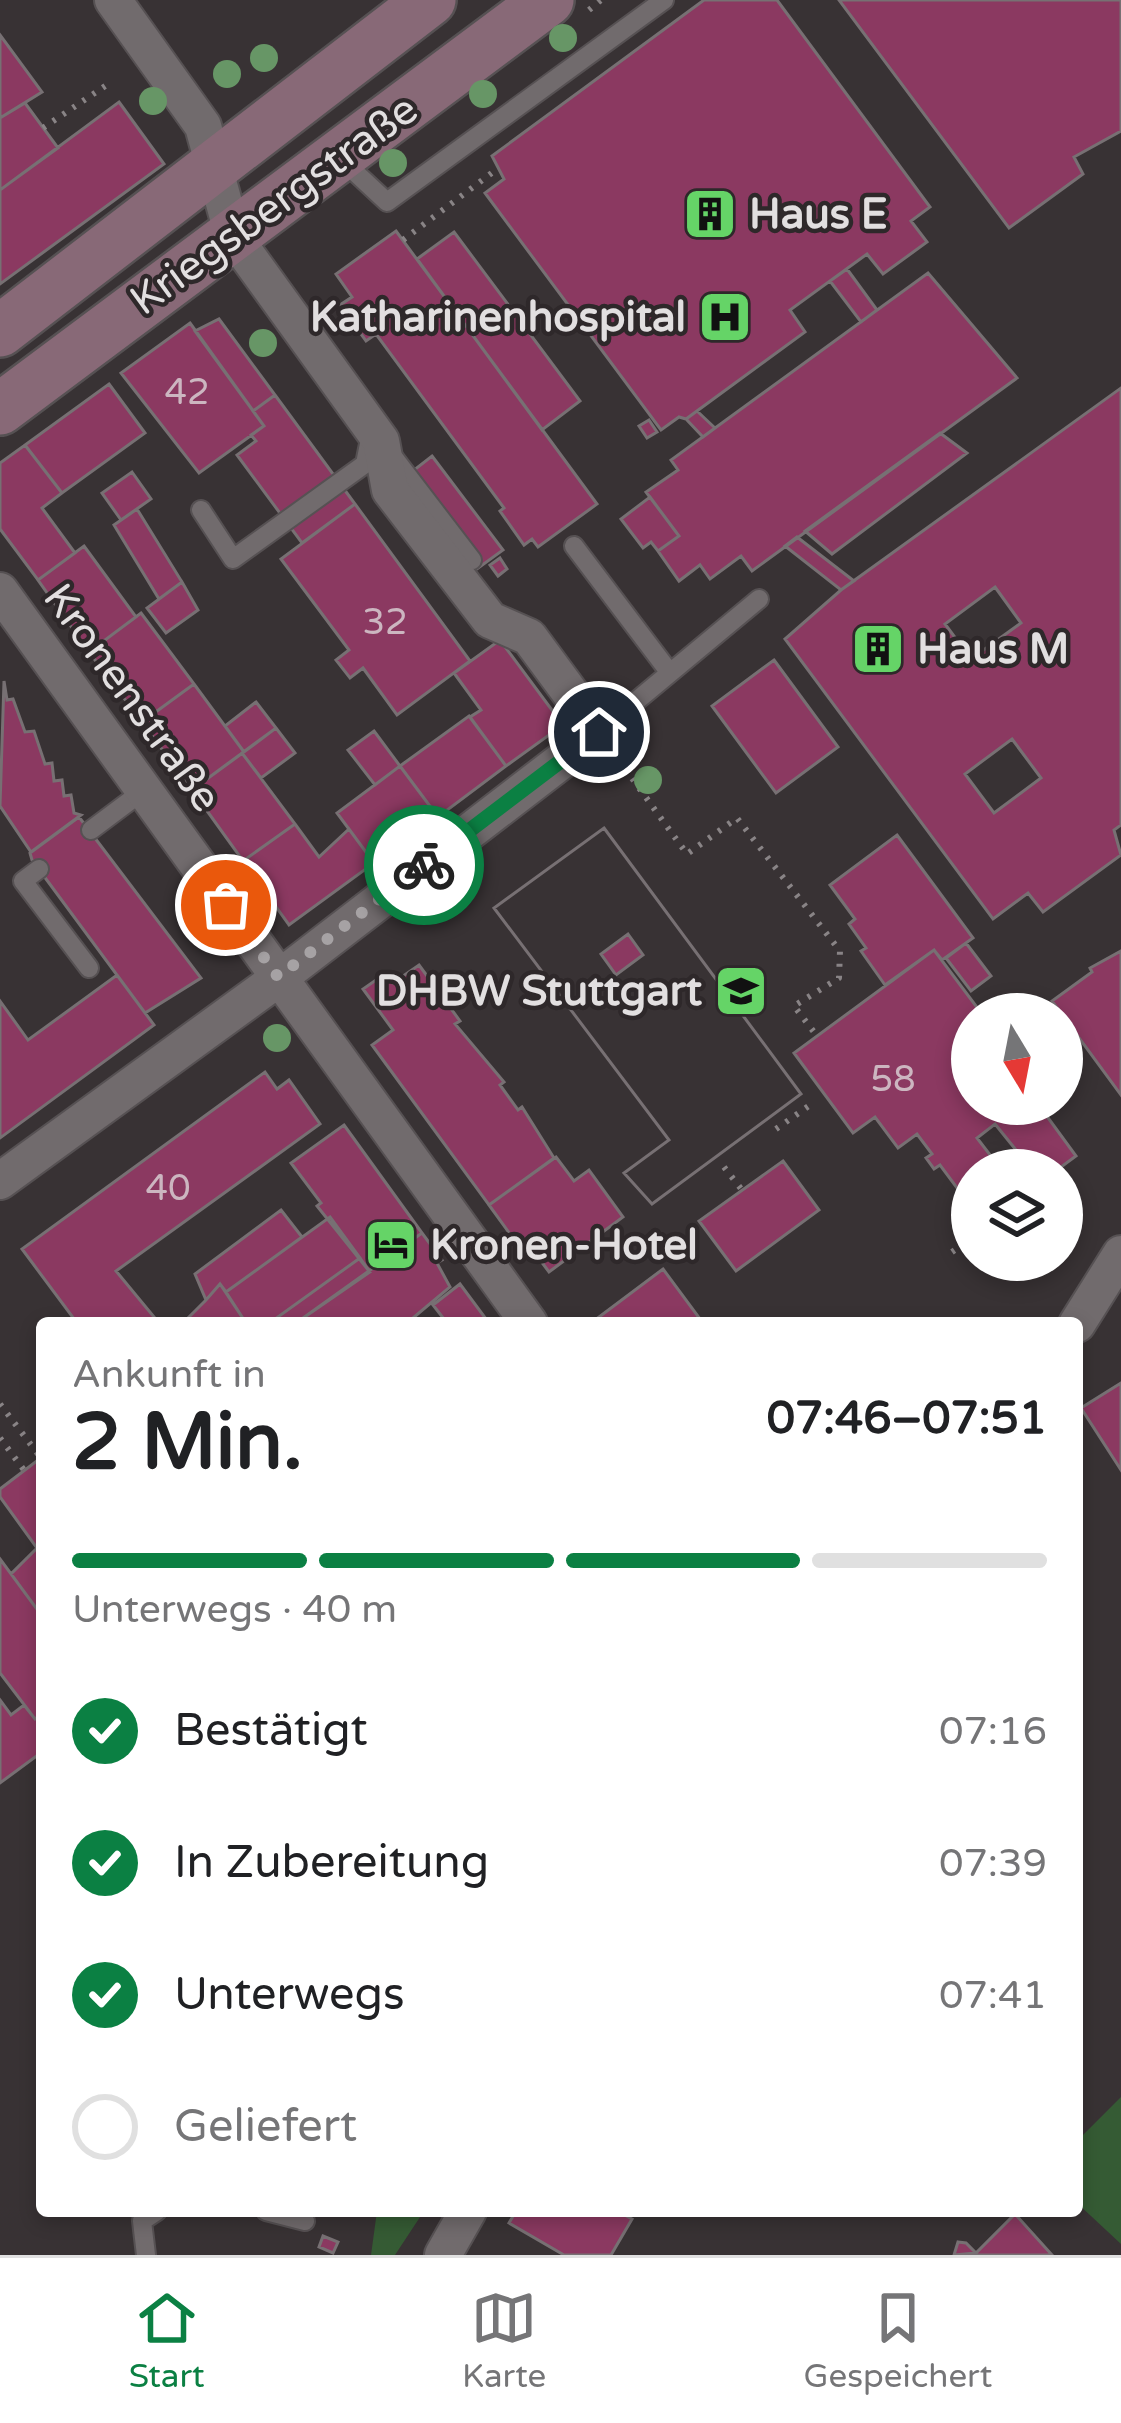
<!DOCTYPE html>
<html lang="de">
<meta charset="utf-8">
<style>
body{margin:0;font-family:"Varela Round",sans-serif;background:#f2f2f2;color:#202124;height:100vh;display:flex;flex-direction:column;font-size:45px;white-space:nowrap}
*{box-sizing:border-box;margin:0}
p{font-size:39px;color:#757577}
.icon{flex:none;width:66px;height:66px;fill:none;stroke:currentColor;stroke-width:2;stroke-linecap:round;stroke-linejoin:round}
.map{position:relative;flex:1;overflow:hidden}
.panel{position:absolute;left:36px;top:1317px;width:1047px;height:900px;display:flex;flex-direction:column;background:#fff;border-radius:12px;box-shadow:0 6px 18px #0003}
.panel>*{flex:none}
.needle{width:78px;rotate:170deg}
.tools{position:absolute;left:951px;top:993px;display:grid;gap:24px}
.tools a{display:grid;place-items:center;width:132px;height:132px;border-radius:50%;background:#fff;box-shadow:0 6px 18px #0003;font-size:60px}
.pin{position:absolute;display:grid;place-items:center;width:102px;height:102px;color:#fff;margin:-51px;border:6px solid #fff;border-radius:50%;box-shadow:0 3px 12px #0007}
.courier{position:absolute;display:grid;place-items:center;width:120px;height:120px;margin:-60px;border:9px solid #0b8043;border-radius:50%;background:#fff;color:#222;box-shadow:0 3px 15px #0007}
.headline em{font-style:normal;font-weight:800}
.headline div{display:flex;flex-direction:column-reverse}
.headline{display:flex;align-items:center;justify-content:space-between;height:204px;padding:0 36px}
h1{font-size:78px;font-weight:800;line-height:90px}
.bar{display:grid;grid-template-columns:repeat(4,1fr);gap:18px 12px;align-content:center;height:144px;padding:0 36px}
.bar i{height:15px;border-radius:9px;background:#e0e0e0}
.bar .active{background:#0b8043}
.bar p{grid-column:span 4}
ol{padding:0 36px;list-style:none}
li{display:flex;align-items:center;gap:36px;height:132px}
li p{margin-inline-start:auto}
li .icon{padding:12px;border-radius:50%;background:#0b8043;color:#fff;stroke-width:4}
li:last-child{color:#757577}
li i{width:66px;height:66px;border:6px solid #e0e0e0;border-radius:50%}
.menu{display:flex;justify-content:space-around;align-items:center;height:168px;border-top:3px solid #e0e0e0;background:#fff;font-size:33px;color:#757577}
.menu a{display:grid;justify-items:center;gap:6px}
.menu .active{color:#0b8043}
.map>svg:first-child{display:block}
.green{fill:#355b34}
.building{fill:#8b3961;stroke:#777073;stroke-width:3;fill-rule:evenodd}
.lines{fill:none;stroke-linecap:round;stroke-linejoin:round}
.lane-casing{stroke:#565153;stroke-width:22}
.street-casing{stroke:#565153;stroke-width:40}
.secondary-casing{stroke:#565153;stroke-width:56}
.path{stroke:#898486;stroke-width:6;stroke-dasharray:3 9;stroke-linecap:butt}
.lane{stroke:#716b6d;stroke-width:18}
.street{stroke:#716b6d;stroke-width:36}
.secondary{stroke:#886977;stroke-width:51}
.tree{fill:#679666}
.done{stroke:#a6a2a4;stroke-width:12;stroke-dasharray:0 21.6}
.route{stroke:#0b8043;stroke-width:15}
.labels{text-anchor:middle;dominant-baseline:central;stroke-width:9;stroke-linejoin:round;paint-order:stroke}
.number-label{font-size:36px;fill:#ccb6c0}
.street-label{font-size:42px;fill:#e2dfe0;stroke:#2e282a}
.poi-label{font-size:42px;font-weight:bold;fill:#e2dfe0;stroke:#2e282a;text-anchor:start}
</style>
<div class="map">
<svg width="1121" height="2255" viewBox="0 0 1121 2255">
<rect width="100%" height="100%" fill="#383234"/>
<path class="green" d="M1121 2097V2244L1077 2203V2141Z
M377 2211H424L395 2255H371Z"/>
<path class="building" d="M704 0H777L930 207 911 221 927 242 883 274 867 254 790 310 805 332 686 419 679 417 661 430 485 193 504 179 492 156Z
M839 0H1121V131L1074 157 1083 174 1009 228Z
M0 35 42 92 0 118Z
M119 102 164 164 0 284V190Z
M25 103 58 148 0 190V118Z
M396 231 597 504 538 547 532 539 524 545 500 511 504 508 376 334 366 341 340 305 352 297 336 274Z
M454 232 580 401 542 430 417 259Z
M847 269 877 310 861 322 830 281Z
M928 273 1017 378 752 571 741 556 710 579 700 565 679 581 658 551 679 536 646 492 678 470 671 460Z
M219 319 275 395 253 411 195 331Z
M190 323 264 426 199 473 121 373Z
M109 384 145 433 62 493 25 445Z
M1121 388V825L1114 830 1121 855 1043 912 1028 893 993 919 785 639 841 590ZM995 587 1021 623 971 659 945 624ZM1012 739 1041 778 994 813 965 774Z
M275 395 355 504 302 543 237 455 256 441 251 435 264 426 253 411Z
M697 411 715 428 703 437 686 419Z
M649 420 657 432 647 438 639 426Z
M940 433 967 453 832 554 805 531Z
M25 445 62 493 42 508 75 553 38 580 0 529V463Z
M432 456 503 550 470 574 400 481Z
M132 472 151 499 121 520 102 493Z
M650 497 679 536 658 551 651 542 643 548 621 519Z
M355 504 470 661 397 715 363 668 350 678 336 660 349 650 281 559Z
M137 509 182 582 159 599 114 525Z
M797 537 854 581 841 590 785 546Z
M84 546 136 617 89 652 38 580Z
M500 558 507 569 498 576 490 565Z
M182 582 198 610 166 633 147 608Z
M141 613 194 684 142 722 89 652Z
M500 640 563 725 506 766 470 717 481 710 454 673Z
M774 660 838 747 776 793 712 706Z
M4 681 7 700 13 699 25 732 34 731 45 764 52 763 54 781 62 780 64 796 71 795 74 813 81 815 31 852 0 806Z
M194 684 244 752 192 790 142 722Z
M256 702 276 728 244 752 225 726Z
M469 716 506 766 438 817 400 766Z
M276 728 295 753 261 778 242 753Z
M374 731 400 766 375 785 348 750Z
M242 753 295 824 243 861 192 790Z
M400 766 438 817 374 863 337 813Z
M79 817 201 978 145 1013 32 860 30 853Z
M295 824 319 857 349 829 374 863 289 925 243 861Z
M604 828 801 1094 652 1204 624 1173 669 1140 494 908ZM628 934 643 955 616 975 601 954Z
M604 828 801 1094 652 1204 624 1173 669 1140 494 908Z
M897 835 973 938 942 960 934 950 885 985 861 951 866 948 849 924 855 919 830 885Z
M966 943 991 976 971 991 946 958Z
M934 950 982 1014H972V1104H1038L1076 1156 1057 1170H972V1208L940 1165 934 1169 926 1158 932 1154 917 1134 898 1148 875 1117 853 1133 794 1053ZM995 1124 1016 1150 997 1164 977 1138Z
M1121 951V1095L1052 1001 1092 972 1090 968Z
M419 965 460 1021 455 1024 504 1082 500 1085 518 1110 522 1107 554 1158 489 1205 372 1045 393 1030 363 989 386 973 393 983Z
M117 975 154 1025 0 1138V1001L28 1040Z
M265 1072 277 1089 289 1080 320 1124 116 1271 159 1323H77L22 1249Z
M344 1125 422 1233 369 1271 317 1206 321 1203 291 1163Z
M556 1157 574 1181 589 1170 623 1217 549 1272 526 1241 518 1245 489 1205Z
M783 1161 819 1210 736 1271 699 1221Z
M281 1210 302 1237 226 1292 220 1284 206 1300 195 1274Z
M330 1217 360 1258 275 1319 278 1323H246L226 1292Z
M422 1233 442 1260 437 1263 450 1287 413 1318 406 1323H296Z
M360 1258 370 1272 296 1323H278L275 1319Z
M663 1269 703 1323H591Z
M220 1284 246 1323H183L206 1300Z
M460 1284 489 1323H447L433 1305Z
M1121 1383V1470L1081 1408Z
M42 1457V1616L11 1574 37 1548 0 1497V1489Z
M0 1559 42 1616V1714L35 1719 0 1673Z
M0 1700 11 1715 24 1705 35 1719 42 1714V1752L0 1783Z
M516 2211H617L632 2219 611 2255H564L509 2223Z
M1015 2214 1052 2255H974Z
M323 2236 338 2242 333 2253 319 2247Z
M958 2242 966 2243 976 2253 954 2255Z"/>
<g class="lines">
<g class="lane-casing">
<path id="lane" d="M343 161 387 202 664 0
M391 454 472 560
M201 510 233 559 365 464 370 439
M574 546 670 673
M599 732 759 599
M91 830 143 791
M39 869 23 881 89 968
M266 2211 305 2221
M146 2255 142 2221 157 2211"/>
</g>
<g class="street-casing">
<path id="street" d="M0 591 529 1323
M0 1181 279 978 599 732 529 637 490 620 390 490 381 441 233 236 203 126 113 0
M1077 1324 1121 1254
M443 2255 468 2211"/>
</g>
<g class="secondary-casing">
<path id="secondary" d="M0 331 430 0
M0 409 548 0"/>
</g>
<path class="path" d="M589 10 601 0
M43 128 111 82
M403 240 497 169
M618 759 687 854 737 818 840 951 839 978 794 1006 817 1036
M776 1129 813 1103
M724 1167 742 1190
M952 1252 972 1238
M0 1404 41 1458
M0 1438 24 1470"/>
<use href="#lane" class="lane"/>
<use href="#street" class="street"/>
<use href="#secondary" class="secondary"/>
</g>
<g class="tree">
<circle cx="563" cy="38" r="14"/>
<circle cx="264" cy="58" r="14"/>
<circle cx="227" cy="74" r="14"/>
<circle cx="483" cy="94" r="14"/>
<circle cx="153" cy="101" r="14"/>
<circle cx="393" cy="163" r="14"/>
<circle cx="263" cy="343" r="14"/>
<circle cx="648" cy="780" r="14"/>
<circle cx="277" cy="1038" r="14"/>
</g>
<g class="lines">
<path class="done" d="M226 905 278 977 424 865"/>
<path class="route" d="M424 865 599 732"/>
</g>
<defs>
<g id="building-square" transform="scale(2.7)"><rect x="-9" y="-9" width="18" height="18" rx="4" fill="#65d467" stroke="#2e282a"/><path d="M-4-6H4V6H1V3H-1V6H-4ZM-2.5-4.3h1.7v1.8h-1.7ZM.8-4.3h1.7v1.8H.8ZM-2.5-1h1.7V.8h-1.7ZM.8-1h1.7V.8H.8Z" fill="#111"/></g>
<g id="hospital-square" transform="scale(2.7)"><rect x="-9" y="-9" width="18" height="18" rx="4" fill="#65d467" stroke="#2e282a"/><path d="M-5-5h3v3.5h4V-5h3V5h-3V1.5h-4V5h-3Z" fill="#111"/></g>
<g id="university-square" transform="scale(2.7)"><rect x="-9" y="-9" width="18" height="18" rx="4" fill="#65d467" stroke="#2e282a"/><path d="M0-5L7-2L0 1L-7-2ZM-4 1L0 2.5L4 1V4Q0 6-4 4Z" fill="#111"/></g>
<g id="hotel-square" transform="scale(2.7)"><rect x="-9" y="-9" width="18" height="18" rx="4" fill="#65d467" stroke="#2e282a"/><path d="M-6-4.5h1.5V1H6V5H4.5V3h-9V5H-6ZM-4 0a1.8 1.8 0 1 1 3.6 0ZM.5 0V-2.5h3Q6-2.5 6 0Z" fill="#111"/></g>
</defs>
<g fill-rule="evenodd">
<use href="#building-square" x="710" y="214"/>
<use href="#hospital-square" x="725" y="317"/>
<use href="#building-square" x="878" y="649"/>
<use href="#university-square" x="741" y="991"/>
<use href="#hotel-square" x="391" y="1245"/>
</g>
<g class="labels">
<g class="number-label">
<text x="187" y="392">42</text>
<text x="385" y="622">32</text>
<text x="893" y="1079">58</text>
<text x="168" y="1188">40</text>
</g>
<g class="street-label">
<text transform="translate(274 205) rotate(-36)">Kriegsbergstraße</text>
<text transform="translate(132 698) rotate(54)">Kronenstraße</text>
</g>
<g class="poi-label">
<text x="749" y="214">Haus E</text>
<text x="686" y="317" text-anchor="end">Katharinenhospital</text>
<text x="917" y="649">Haus M</text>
<text x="702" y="991" text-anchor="end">DHBW Stuttgart</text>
<text x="430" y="1245">Kronen-Hotel</text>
</g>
</g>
</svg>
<div class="tools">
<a><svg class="needle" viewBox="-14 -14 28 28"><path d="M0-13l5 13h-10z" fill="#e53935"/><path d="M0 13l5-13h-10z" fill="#757577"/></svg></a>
<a><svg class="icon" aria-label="layers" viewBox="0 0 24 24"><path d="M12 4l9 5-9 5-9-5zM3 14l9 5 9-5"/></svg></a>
</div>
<div class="pin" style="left:226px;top:905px;background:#ea580c"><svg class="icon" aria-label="bag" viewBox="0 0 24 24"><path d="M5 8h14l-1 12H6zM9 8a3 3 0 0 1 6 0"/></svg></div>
<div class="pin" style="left:599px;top:732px;background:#1f2937"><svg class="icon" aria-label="home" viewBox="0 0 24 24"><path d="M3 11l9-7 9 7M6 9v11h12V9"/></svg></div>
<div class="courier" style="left:424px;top:865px"><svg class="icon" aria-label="bike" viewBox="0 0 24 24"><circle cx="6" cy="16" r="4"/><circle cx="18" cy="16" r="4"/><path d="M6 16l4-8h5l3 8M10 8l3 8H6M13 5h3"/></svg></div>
<section class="panel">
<div class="headline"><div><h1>2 Min.</h1><p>Ankunft in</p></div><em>07:46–07:51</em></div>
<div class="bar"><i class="active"></i><i class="active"></i><i class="active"></i><i></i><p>Unterwegs · 40 m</p></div>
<ol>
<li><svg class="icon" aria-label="check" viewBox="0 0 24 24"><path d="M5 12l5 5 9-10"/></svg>Bestätigt<p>07:16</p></li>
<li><svg class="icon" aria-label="check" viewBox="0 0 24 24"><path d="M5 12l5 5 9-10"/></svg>In Zubereitung<p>07:39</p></li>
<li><svg class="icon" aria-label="check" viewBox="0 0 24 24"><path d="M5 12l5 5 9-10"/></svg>Unterwegs<p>07:41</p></li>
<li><i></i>Geliefert</li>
</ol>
</section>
</div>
<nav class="menu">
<a class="active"><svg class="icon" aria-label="home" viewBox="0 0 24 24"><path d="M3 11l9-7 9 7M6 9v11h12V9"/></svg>Start</a>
<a><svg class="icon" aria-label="map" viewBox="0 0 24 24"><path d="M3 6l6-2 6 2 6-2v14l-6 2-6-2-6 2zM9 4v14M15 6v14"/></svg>Karte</a>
<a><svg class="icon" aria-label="saved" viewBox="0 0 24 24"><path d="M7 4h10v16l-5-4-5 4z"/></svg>Gespeichert</a>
</nav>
